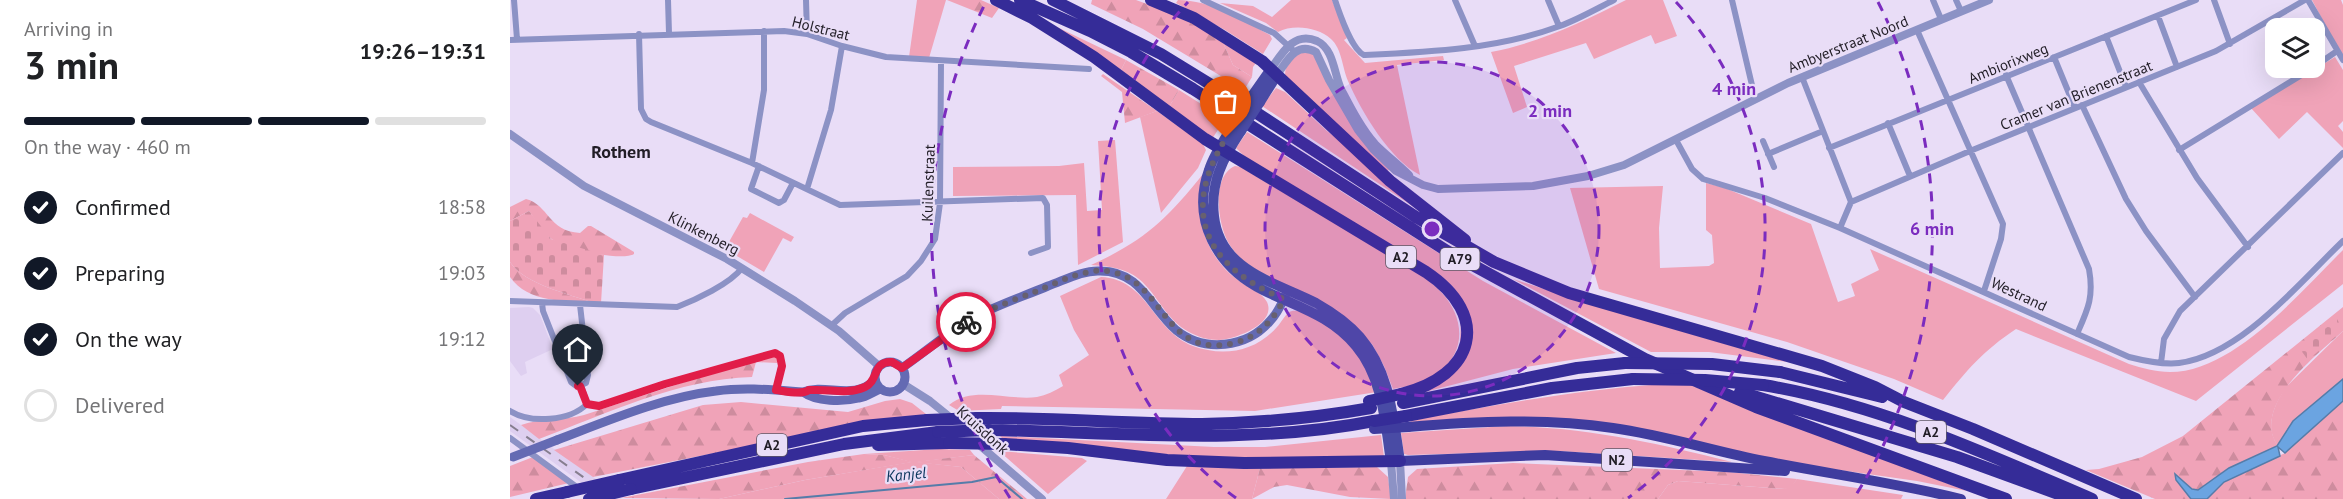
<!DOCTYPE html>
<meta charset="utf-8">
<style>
body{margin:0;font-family:"PT Sans",sans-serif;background:#f2f2f2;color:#202124;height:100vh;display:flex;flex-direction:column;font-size:22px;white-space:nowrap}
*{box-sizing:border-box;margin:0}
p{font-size:20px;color:#757577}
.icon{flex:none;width:33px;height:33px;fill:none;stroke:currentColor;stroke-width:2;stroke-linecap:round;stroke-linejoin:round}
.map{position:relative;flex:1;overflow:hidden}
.side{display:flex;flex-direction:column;background:#fff;width:510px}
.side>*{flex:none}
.buttons{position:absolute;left:1755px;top:18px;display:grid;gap:12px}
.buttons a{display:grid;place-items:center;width:60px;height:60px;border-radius:12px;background:#fff;box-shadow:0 6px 24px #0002;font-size:30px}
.pin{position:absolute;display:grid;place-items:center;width:51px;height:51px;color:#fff;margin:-62px -26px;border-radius:50% 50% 50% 0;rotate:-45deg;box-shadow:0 0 6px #0007}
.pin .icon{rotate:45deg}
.courier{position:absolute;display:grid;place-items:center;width:60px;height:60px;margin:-30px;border:4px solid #e11d48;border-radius:50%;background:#fff;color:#222;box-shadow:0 2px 8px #0007}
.head em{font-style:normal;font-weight:600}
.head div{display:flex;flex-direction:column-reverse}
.head{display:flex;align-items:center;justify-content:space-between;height:102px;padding:0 24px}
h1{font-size:39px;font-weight:600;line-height:45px}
.bar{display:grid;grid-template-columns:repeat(4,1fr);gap:9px 6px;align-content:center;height:72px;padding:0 24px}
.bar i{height:8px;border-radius:4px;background:#e0e0e0}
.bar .selected{background:#111827}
.bar p{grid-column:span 4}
ol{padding:0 24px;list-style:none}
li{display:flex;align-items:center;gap:18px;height:66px}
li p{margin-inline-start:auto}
li .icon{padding:6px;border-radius:50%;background:#111827;color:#fff;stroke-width:4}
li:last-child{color:#757577}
li i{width:33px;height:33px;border:3px solid #e0e0e0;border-radius:50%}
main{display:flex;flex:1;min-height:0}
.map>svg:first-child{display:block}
.built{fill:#decff0}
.grass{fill:#f0a3b8}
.forest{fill:url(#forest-firs)}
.cemetery{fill:url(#cemetery-stones)}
.water{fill:#6ba4e1;stroke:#557ca9;stroke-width:1.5}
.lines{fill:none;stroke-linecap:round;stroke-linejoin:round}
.stream{stroke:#557ca9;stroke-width:2}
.minor{stroke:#8c92c5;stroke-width:6}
.tertiary{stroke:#8c92c5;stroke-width:8}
.secondary{stroke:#646ab3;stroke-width:9}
.primary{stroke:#494ba5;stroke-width:10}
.trunk{stroke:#3f3c9e;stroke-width:10}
.motorway{stroke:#352c98;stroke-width:12}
.rail{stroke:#867e8f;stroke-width:2;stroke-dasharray:10 10;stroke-linecap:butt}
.secondary-bridge{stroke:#646ab3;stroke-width:9}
.primary-bridge{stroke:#494ba5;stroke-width:10}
.trunk-bridge{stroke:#3f3c9e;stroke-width:10}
.motorway-bridge{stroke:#352c98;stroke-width:12}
.done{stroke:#67606f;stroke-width:6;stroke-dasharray:0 10.8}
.route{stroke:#e11d48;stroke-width:8}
.ring{fill:none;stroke:#7b2cbf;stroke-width:3;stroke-dasharray:10 8}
.labels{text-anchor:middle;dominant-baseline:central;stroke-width:4.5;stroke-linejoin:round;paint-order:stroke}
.shield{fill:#e9ddf7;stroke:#5d5765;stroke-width:1.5}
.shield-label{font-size:14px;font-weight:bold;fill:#211d26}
.street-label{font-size:15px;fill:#211d26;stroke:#e9ddf7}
.water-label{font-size:16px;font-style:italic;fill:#0b365d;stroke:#e9ddf7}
.quarter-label{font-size:18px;font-weight:bold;fill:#211d26;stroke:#e9ddf7}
.centre{fill:#7b2cbf;stroke:#e9ddf7;stroke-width:3}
.ring-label{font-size:18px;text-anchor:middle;font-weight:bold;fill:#7b2cbf;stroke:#e9ddf7;stroke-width:4.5;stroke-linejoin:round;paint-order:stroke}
</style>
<main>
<section class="side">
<div class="head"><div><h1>3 min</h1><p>Arriving in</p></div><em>19:26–19:31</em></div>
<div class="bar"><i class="selected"></i><i class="selected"></i><i class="selected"></i><i></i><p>On the way · 460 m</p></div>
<ol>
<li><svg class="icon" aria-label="check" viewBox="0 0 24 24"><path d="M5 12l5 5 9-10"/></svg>Confirmed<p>18:58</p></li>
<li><svg class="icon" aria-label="check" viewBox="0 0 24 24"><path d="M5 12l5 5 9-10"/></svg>Preparing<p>19:03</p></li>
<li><svg class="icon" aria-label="check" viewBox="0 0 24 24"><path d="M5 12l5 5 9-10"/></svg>On the way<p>19:12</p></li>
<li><i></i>Delivered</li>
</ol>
</section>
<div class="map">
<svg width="1833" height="499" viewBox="0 0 1833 499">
<defs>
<pattern id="forest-firs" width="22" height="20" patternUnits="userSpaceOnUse" patternTransform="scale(1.5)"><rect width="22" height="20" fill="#f0a3b8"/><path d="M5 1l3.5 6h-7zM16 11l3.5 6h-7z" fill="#ce8c9e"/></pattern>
<pattern id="cemetery-stones" width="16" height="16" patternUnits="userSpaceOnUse" patternTransform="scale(1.5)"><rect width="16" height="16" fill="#f0a3b8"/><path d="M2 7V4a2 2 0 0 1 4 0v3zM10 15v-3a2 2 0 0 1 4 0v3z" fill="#ce8c9e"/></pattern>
</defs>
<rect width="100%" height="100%" fill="#e9ddf7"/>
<path class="built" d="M19 307 23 308 30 315 43 349 15 362 17 373 11 376 0 361V308Z
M0 417 83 477 112 499H94L0 431Z"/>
<path class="grass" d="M407 0H436L419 58 399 57Z
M668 0C700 0 733 20 760 35L762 39 753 54 715 30 666 3Z
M781 0H822L837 38 834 40 855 63 933 56 934 60 887 65 910 175C880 160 851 111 838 81 832 67 832 49 821 39 808 27 783 24 768 32L756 23 710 3 743 6 762 17Z
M1116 0H1153L1167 36 1145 44 1141 35 1084 59 1076 43 1004 66 1017 107 1003 113 981 52C1029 43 1072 22 1116 0Z
M1802 0H1831L1833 5V59Z
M528 18 616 60 611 70Z
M711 38 748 60 743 67 742 77 723 65Z
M794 51 803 53 880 168 877 172 775 75C775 64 783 56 794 51Z
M1825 57 1833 70V121L1828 126 1833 132V148L1797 112 1769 139 1741 108Z
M766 88 775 92 817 131 841 149 907 209 752 106Z
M669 90 715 119 702 139 659 107Z
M647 111 693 144 696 150 688 168 651 213 630 117Z
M737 132 973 281 1106 353 1003 369 915 392 949 364 952 300 942 286 929 277 737 159 726 148Z
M605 140 613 242 568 265 566 195 443 196V167L549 166 574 163 577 211 592 210 588 141Z
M725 166 731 167C775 194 820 220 864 247 887 261 914 273 932 293 954 317 957 351 929 372 916 383 899 386 883 389L874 366 862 344 733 261C727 255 722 249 718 242 708 224 701 176 725 166Z
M693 174C682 212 695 257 728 280 736 287 752 292 757 302 767 324 725 339 709 340 698 340 688 337 679 332 656 320 648 295 629 279 616 268 597 266 581 265 634 241 657 219 693 174Z
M1196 183 1215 188 1301 224 1328 302 1345 296 1341 284 1369 270 1360 249 1619 364C1632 368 1646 372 1660 372 1724 372 1790 292 1833 250V284L1686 401 1506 329C1474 350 1456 371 1433 400L1384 379 1277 342 1089 289 1060 188 1153 186 1149 228 1150 268 1199 266 1204 263 1202 235 1196 230Z
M240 213 284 237 281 242 273 238 254 272 215 249 233 217 237 218Z
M591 277C638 279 642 330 683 346 713 357 745 352 767 327 771 323 776 312 782 311 799 307 837 338 846 351 854 363 860 378 867 392L745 411 492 406 491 409 449 411 439 405C463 385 499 401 527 397 536 395 545 391 553 386L549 375 579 355 564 330 550 296Z
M1003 279 1099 310 1278 362 1199 352H1141Z
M1833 331V379L1783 421 1768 446C1754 427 1764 406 1775 388Z
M1175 383 1457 491 1407 481 1273 462 1040 418 901 423 900 420C991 404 1082 387 1175 383Z
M997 426C1074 427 1147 443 1222 462L1048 451 898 455 894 454 891 433Z
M871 435 874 457 749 458 658 455 494 440 490 436 704 447H755Z
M429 449 460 450 464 455 407 462 451 467 489 499H209L295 480 401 462 374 455 354 454Z
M489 451 572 458 577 461 538 494Z
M677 466 750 468 742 499H656Z
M1287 479 1393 495 1391 499H1148L1158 485 1168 481 1275 489 1283 484Z"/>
<path class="forest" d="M437 0H471L489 8 482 18Z
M582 0H626L670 16 711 38 723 65 742 77 734 90 633 29 581 4Z
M616 60 669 90 659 107 611 70Z
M593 74 647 111 615 123 612 92 591 76Z
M16 199C39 205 38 231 70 233L78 226H81L124 252V254C111 262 51 248 39 237 31 231 25 219 19 211L0 221V207Z
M0 262C14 284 59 294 84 303 56 301 18 303 0 277Z
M1833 307V331C1807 355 1740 406 1768 446L1719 468 1688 490 1682 489 1665 474 1666 480 1681 499H1645L1576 470 1589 469 1632 457 1673 436Z
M267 356V363L246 362 242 377C168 379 98 413 29 439L11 425C31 418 54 421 74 415 138 394 201 372 267 356Z
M390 399 402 403 416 414 251 444 83 477 44 450 193 405 231 402 338 412 375 401Z
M1833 401V499H1697L1714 482 1775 453Z
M354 454 374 455 403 462 464 455 517 499H489L451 467 403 462 295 480 209 499 111 498 298 462Z
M23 457 59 483 0 497V466Z
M1003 463 1219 472 1287 479 1281 488 1275 489 1168 481 1158 485 1148 499H895L898 477 907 469Z
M867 467 878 477 881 499 840 497 777 485 764 487 742 499 750 468Z"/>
<path class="cemetery" d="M19 211 41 239 94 255 91 303H84C59 294 14 284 0 262V221Z
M1827 319 1833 330 1798 360 1790 349Z"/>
<path class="water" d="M1833 379V401L1775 453 1768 447 1770 456 1714 482 1697 499H1681L1666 480 1665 474 1682 489 1688 490 1719 468 1767 446 1783 421Z"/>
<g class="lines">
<path class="stream" d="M275 499 462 482 486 477 512 499"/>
<path class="minor" d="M4 0 7 39
M158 0 159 33
M296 0 297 34
M693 0 764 33 784 51
M825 0C830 14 841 49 854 55 920 52 988 49 1050 26 1069 19 1086 9 1104 0
M945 0 965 46
M1038 0 1049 26
M1222 0 1245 98
M1423 0 1431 19
M1446 0 1451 11
M1704 0 1720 44
M1798 0 1833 60
M1648 16 1667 67
M1407 30 1493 224 1491 239 1474 291
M129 34 131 109 136 119 141 122 242 163 330 205 533 198 537 205 538 247 521 253
M1596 36 1616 87
M0 40 274 31 297 34 332 46 376 57 579 69
M1544 57 1565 108
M1804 67 1827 51
M1496 75 1579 269C1584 297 1578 309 1567 334
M1292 77 1341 202 1330 228
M1629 82 1687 178 1738 247
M1572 105 1616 199 1636 231 1685 297
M1378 123 1400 176
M1166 140 1182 169 1193 179 1255 198 1330 228 1619 357C1635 361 1653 365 1669 363 1731 355 1789 283 1833 241
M1253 141 1264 167
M1319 148C1441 98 1564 50 1686 0
M1669 150 1803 68
M1258 154 1313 131
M242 163 254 90V31
M249 166 241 189 269 203 274 200 283 183
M297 189 321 110 332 46
M1341 202 1460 151 1706 51 1795 0
M0 301 167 307C185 300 220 284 232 268
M32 303 33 311 61 382 65 385H71
M70 305 78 375 76 383 71 385
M321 326 335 313 397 276 411 261 425 239 430 203 431 61
M1651 363 1654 339 1670 311 1833 153
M71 385 77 404
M77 404 89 406 155 384 265 353 270 356 272 363 266 390
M0 411C21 424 60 421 77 404
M0 438 68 488"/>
<path class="tertiary" d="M761 69C772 53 784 31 807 41 824 49 824 74 831 89 841 108 851 128 865 144 876 155 888 164 899 175
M767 75C777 61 786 41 806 52L819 80 848 130 863 149 886 171 913 185 928 189 1023 186 1078 176 1114 165 1278 83 1479 0
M0 134 74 186 217 259 285 301 329 331 369 366
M393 384 420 401 441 418
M467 443 532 499
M890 461 892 499
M881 462 884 499"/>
<path class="secondary" d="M365 377a15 15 0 1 1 30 0a15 15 0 1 1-30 0Z
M392 368C415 352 436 334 459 320 484 306 512 297 538 286 555 280 573 270 590 271 631 271 640 307 666 330 694 353 737 348 760 321 768 313 772 303 776 294
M293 392C306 402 333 402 349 398 356 397 363 392 370 389
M47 440C97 421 153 397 206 391 235 387 264 390 293 392 316 383 344 401 365 380"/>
<path class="primary" d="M742 96 761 69
M750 102 767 75
M723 126C714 140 704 154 699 170 681 220 707 267 753 290 787 307 820 315 846 346 873 378 875 422 881 462
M731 131C713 158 700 183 704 216 710 271 765 282 806 303 822 312 838 323 850 337 880 372 883 417 890 461"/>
<path class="trunk" d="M898 427C967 421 1034 418 1103 428 1154 435 1203 451 1254 461 1320 474 1386 483 1451 499
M890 461 1035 455 1275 471"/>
<path class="motorway" d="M486 0 522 18 584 57 695 139 916 272C982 316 965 376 891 394
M510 0 580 31 621 52 683 89 937 251 1135 359 1246 407 1496 499
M543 0 651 54 739 108 906 217 984 262 1059 293 1312 366 1365 387 1394 402 1463 429 1626 499
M641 0 684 18 752 61 880 181 955 240
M1270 372 1372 397
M1253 385C1368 404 1475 453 1582 499
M1230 392 1447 457 1562 499
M893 403 1067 368 1115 363
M896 416 1042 388 1123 379
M467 418C542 417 617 424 692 424 748 423 805 418 861 408
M479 430C607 432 737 446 864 421
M494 444 558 448 657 460 734 463 890 461
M368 445 439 443
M109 480 353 426 417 420
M121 489 334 444 428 432
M26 499 57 492"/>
<path class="rail" d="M0 425 104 499"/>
<path class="secondary-bridge" d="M3 457 47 440"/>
<path class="primary-bridge" d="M723 126 742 96
M731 131 750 102"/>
<path class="trunk-bridge" d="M864 429 898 427"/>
<path class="motorway-bridge" d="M1115 363 1202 364 1270 372
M1123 379 1195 380 1253 385
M859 401 891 394
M417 420 467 418
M864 421 896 416
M428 432 479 430
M439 443 494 444
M57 492 109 480
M79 499 121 489"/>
</g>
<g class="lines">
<path class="done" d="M456 322C478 309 504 300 527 291 544 284 561 275 579 272 588 270 597 270 606 273 654 285 656 360 724 343 748 337 763 321 774 299 696 266 669 214 716 138"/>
<path class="route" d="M68 386H70L77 404 89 406 155 384 265 353 270 356 272 366 266 390C274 391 286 394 294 392 303 390 294 390 303 390 321 389 337 395 355 387 369 381 362 361 382 362L392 368 456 322"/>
</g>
<circle cx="922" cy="229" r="167" fill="#7b2cbf" fill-opacity=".12"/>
<g class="ring">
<circle cx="922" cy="229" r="167"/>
<path d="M726 498A333 333 0 0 1 678 2M1166 2A333 333 0 0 1 1118 498"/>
<path d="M500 498A500 500 0 0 1 476 2M1368 2A500 500 0 0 1 1344 498"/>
</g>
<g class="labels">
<g class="shield">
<rect x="876" y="246" width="30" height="22" rx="4.5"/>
<rect x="930.5" y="248" width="39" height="22" rx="4.5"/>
<rect x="1406" y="421" width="30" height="22" rx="4.5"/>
<rect x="247" y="434" width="30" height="22" rx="4.5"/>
<rect x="1092" y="449" width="30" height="22" rx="4.5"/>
</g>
<g class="shield-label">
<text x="891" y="257">A2</text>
<text x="950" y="259">A79</text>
<text x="1421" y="432">A2</text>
<text x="262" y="445">A2</text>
<text x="1107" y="460">N2</text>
</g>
<g class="street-label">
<text transform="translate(311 28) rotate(14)">Holstraat</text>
<text transform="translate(1338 44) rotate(-22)">Ambyerstraat Noord</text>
<text transform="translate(1498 63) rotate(-22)">Ambiorixweg</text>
<text transform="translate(1566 95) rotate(-22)">Cramer van Brienenstraat</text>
<text transform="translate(418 183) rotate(-88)">Kuilenstraat</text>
<text transform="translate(194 233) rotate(27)">Klinkenberg</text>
<text transform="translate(1509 294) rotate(25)">Westrand</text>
<text transform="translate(473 430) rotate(42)">Kruisdonk</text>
</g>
<g class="water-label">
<text transform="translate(396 474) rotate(-6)">Kanjel</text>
</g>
<g class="quarter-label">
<text x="111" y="151">Rothem</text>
</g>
</g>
<circle cx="922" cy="229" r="9" class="centre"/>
<g class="ring-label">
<text x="1224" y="95">4 min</text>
<text x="1040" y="117">2 min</text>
<text x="1422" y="235">6 min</text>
</g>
</svg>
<div class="buttons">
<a><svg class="icon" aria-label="layers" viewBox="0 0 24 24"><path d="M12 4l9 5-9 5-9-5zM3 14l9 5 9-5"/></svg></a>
</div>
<div class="pin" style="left:716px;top:138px;background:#ea580c"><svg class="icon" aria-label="bag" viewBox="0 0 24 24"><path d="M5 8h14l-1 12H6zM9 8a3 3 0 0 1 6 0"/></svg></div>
<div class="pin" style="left:68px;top:386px;background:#1f2937"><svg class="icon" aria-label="home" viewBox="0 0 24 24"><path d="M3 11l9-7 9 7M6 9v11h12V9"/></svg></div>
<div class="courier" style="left:456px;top:322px"><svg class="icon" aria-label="bike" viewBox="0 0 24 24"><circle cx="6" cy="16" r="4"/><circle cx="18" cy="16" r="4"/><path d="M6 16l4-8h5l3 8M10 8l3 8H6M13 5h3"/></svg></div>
</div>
</main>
